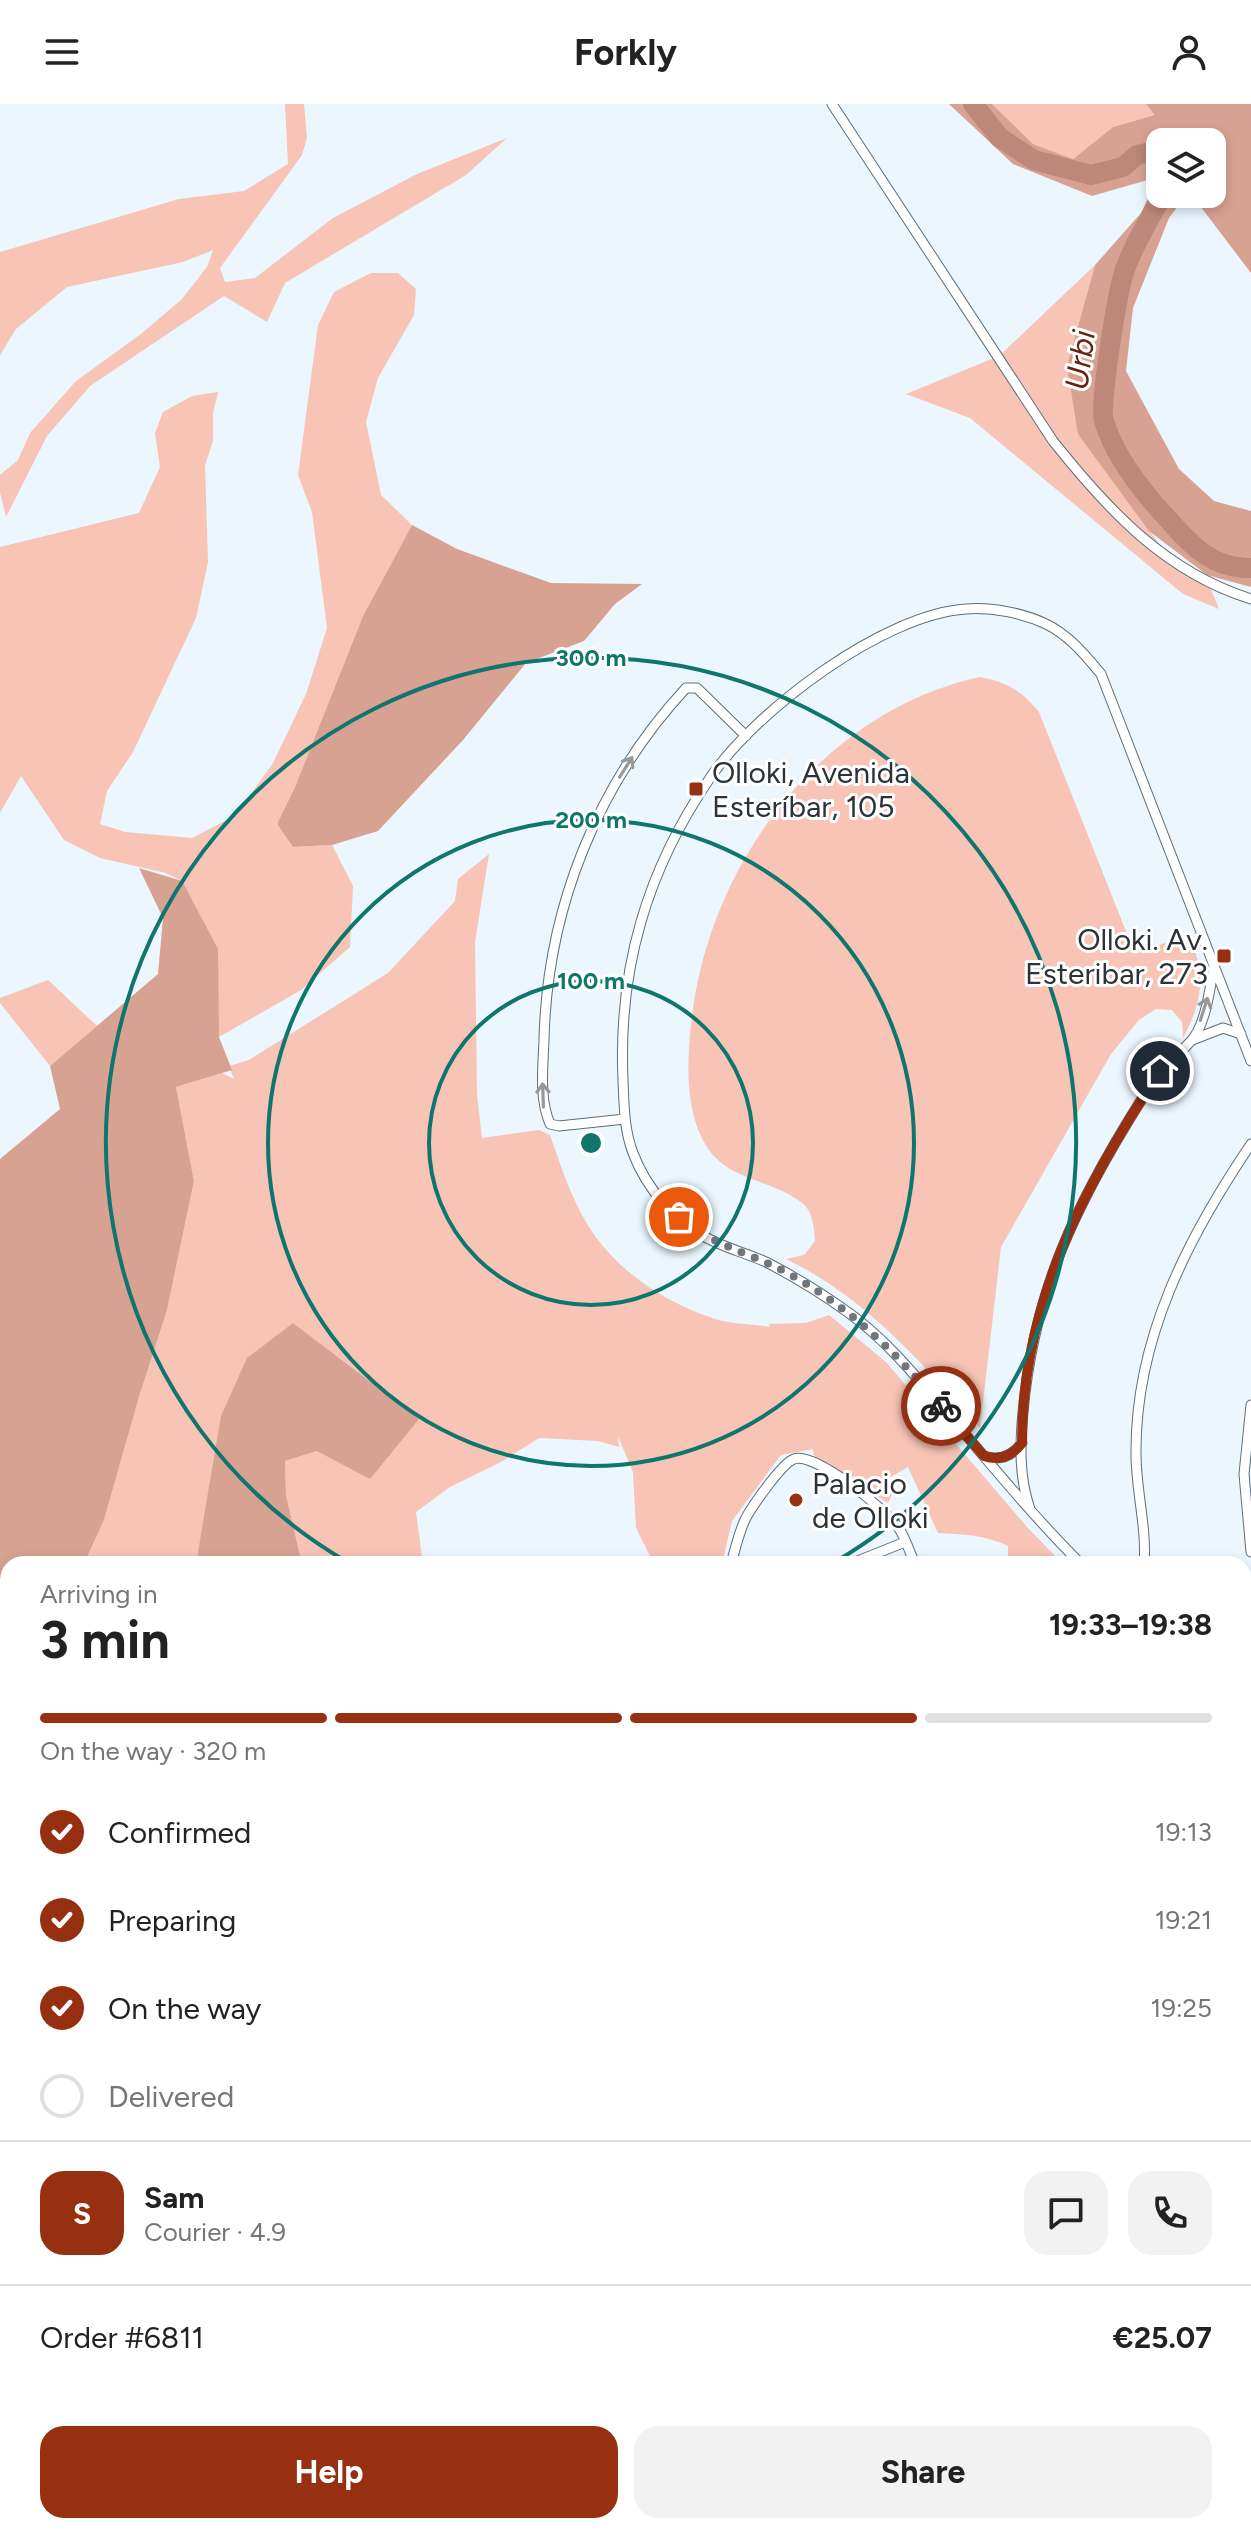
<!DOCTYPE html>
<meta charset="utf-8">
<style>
body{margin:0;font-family:Figtree,sans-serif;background:#f2f2f2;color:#222;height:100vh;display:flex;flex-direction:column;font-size:30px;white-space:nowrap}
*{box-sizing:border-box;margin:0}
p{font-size:26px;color:#767676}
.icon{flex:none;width:44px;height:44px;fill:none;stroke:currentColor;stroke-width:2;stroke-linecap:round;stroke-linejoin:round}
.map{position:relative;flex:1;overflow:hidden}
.panel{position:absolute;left:0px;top:1452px;width:1252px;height:978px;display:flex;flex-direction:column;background:#fff;border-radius:24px 24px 0 0;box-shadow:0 4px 12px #0003}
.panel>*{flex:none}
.fabs{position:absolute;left:1146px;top:24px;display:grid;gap:16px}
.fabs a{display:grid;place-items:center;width:80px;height:80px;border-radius:16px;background:#fff;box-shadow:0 4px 12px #0003;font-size:40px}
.pin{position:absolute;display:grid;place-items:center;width:68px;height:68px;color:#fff;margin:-34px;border:4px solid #fff;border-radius:50%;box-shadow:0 2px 8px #0007}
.courier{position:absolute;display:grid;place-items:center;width:80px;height:80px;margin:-40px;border:6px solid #973010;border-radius:50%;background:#fff;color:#222;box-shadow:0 2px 10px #0007}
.overview em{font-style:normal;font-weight:700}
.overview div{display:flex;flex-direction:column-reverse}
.overview{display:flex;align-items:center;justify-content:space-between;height:136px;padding:0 40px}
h1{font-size:52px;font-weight:700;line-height:60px}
.bar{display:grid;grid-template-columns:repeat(4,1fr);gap:12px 8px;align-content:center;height:96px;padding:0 40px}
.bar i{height:10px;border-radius:6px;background:#e0e0e0}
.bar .current{background:#973010}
.bar p{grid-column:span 4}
.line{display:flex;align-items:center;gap:20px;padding:0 40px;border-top:2px solid #e0e0e0}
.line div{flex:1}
.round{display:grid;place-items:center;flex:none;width:84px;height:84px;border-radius:24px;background:#f2f2f2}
ol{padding:0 40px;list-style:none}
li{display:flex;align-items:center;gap:24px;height:88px}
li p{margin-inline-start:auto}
li .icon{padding:8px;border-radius:50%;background:#973010;color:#fff;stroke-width:4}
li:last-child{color:#767676}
li i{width:44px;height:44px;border:4px solid #e0e0e0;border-radius:50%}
.cta{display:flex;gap:16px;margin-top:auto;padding:16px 40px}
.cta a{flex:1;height:92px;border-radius:24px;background:#973010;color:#fff;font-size:32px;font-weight:700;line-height:92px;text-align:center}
.cta a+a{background:#f2f2f2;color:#222}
header{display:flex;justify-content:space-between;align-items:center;height:104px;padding:0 40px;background:#fff;font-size:36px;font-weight:700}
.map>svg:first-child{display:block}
.green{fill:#f7c4b6}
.forest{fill:#d8a292}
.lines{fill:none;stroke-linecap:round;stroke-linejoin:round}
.river{stroke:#bd8879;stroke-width:20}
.minor-casing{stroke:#5e6e7a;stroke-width:11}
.trunk-casing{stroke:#5e6e7a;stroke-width:18}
.minor{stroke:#fff;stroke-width:9}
.trunk{stroke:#fff;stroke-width:16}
.oneway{stroke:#96999c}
.done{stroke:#6f777d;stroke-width:8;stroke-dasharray:0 14.4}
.route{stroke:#973010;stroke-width:10}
.ring{fill:none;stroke:#0f766e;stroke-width:4}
.poi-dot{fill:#973010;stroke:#fff;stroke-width:3}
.labels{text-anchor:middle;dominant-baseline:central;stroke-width:6;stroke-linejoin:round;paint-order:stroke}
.poi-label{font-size:30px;fill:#2c3338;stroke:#fff;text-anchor:start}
.water-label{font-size:32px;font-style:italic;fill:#652411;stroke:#fff}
.centre{fill:#0f766e;stroke:#fff;stroke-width:4}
.ring-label{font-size:24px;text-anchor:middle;font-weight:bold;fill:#0f766e;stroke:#fff;stroke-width:6;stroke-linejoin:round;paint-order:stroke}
</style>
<header><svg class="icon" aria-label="menu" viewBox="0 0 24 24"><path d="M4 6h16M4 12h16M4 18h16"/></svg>Forkly<svg class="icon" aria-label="person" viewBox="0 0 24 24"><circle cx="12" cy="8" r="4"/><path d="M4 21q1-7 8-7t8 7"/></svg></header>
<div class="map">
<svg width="1251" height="2429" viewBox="0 0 1251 2429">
<rect width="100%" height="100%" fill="#ebf6fe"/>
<path class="green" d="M285 0H304L307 34 302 51 220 164 225 178 255 174 333 114 417 70 507 34 466 71 285 179 267 218 224 192 90 282 47 332 6 413 0 388V371L18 356 30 329 76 277 141 230 182 195 207 163 213 146 183 158 67 183 16 225 0 251V148L179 95 244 87 288 60Z
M992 0H1146L1156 11 1113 23 1073 55 1033 40Z
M1095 161 1067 262 1141 416 1175 460 1208 478 1219 505 1183 490 970 314 906 290 999 252Z
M371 169H398L416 185 414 211 378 274 366 318 381 391 412 421 363 512 295 683 277 720 293 743 332 741 353 782 350 843 301 886 219 933 182 777 166 769 100 754 64 736 21 672 0 709V443L139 409 160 363 155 329 163 308 192 292 218 288 213 309V337L205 361 208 458 196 514 133 648 107 687 100 720 125 728 192 734 236 711 273 659 306 590 327 524 312 408 298 371 318 221 334 188Z
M980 573C1007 578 1022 587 1039 608L1135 850 1189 830C1206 870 1203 897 1183 934L1182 918 1172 906 1156 905 1139 916 1111 950 1001 1143 980 1324C922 1259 865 1193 786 1155L804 1151 815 1137C814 1124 813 1107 802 1099 766 1071 721 1079 700 1030 686 999 687 955 691 922 706 764 819 608 980 573Z
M489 750 475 838 477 991 482 1034 539 1026 550 1031C562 1065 574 1103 595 1132 624 1172 669 1200 715 1215 732 1220 752 1220 770 1223L769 1220 806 1219 829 1211 886 1258 1027 1423 1063 1460H1008V1442C985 1431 963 1430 938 1429L908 1363 889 1374 894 1386 888 1399 814 1352 813 1345 781 1351 732 1417 722 1460H654L636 1424 633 1368 618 1332 619 1343 598 1337 539 1334 501 1358 450 1383 416 1408 423 1460H302L286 1391 285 1357 317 1347 293 1219 203 1423 196 1460H84L104 1416 139 1293 167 1206 194 1077 176 983 222 969 234 975 229 962 249 956 388 869 455 797 458 775Z
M48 876 97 922 50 962 0 899V894Z
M276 2422H464L465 2427 470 2429H283Z"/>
<path class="forest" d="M949 0H992L1033 40 1073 55 1113 23 1155 11 1146 0H1251V169L1191 90H1212V38H1160V90H1187L1169 114 1133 204 1126 267 1179 365 1214 397 1251 407V483L1207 471 1149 427 1078 330 1067 262 1095 161 1141 109 1158 73 1092 92 1013 60Z
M412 421 457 445 551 479 642 480 615 500 584 537 526 559 463 636 378 727 332 741 293 743 277 720 295 683 363 512Z
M139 764 182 777 218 845 219 933 232 966 176 983 194 1077 167 1206 139 1293 104 1416 84 1460H8V2422H210L201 2429H0V1055L60 1005 50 962 158 870 163 814Z
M293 1219 419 1315 370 1375 317 1347 285 1357 286 1391 302 1460H196L221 1312 247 1254Z
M1251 2265V2360L1244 2363V2269Z
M937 2422H1108L1092 2429H922Z"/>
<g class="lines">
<path class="river" d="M973 0 1000 34 1034 56 1091 71 1123 63 1137 51 1160 46
M1163 90C1151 113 1129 148 1123 172 1117 193 1099 300 1104 317 1115 353 1141 386 1166 413 1191 441 1212 465 1251 464
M1244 2317 1251 2314
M996 2429 1003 2422"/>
<g class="minor-casing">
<path id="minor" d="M832 0 1053 337C1108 406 1165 468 1251 495
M1192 936 1223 924 1241 930
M625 1015 559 1022 550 1020C539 994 543 964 544 936 547 805 597 680 686 584H697L746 632
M1251 1301 1244 1370 1251 1448
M984 1352C999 1357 1012 1352 1022 1339
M1030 1405C1019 1374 1020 1340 1023 1308 1034 1186 1076 1100 1140 998 1155 974 1172 957 1191 937 1206 921 1210 883 1214 862
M731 1460C735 1446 738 1432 744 1418 749 1406 782 1359 794 1355 814 1347 889 1407 900 1426 906 1436 910 1449 915 1460
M850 1460 905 1438
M1081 1460C1032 1411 988 1357 943 1304 914 1270 885 1235 849 1209 823 1190 795 1173 766 1158 748 1150 729 1145 711 1136 677 1121 646 1084 633 1049 624 1026 624 1000 623 976 618 864 647 766 710 674 755 607 884 510 966 505 992 503 1023 509 1046 520 1069 531 1085 551 1101 570L1251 957
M1144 1460C1147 1424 1136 1387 1136 1350 1135 1235 1188 1133 1251 1040
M1244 1525 1250 1500 1251 1481
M1244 1565 1251 1569
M1244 1583 1251 1586
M1244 1700 1251 1701"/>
</g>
<g class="trunk-casing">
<path id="trunk" d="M1244 1941 1251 1930
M876 2429 883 2422"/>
</g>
<use href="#minor" class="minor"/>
<use href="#trunk" class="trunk"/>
</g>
<defs><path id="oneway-shaft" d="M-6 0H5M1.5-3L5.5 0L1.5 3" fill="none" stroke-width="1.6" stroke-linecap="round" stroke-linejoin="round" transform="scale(2)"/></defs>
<g class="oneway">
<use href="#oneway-shaft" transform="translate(626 663) rotate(-58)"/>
<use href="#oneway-shaft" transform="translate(1204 905) rotate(-72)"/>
<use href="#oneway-shaft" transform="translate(543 991) rotate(-92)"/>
</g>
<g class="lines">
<path class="done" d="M679 1113C712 1142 755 1150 793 1172 853 1206 897 1250 941 1302"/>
<path class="route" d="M941 1302 984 1352C999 1357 1012 1352 1022 1339 1022 1198 1084 1082 1160 967"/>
</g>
<g class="ring">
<circle cx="591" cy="1039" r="162"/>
<circle cx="591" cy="1039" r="323"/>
<path d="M349 1459A485 485 0 1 1 833 1459"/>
</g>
<g class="poi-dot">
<rect x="688" y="677" width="16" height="16" rx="4"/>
<rect x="1216" y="844" width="16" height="16" rx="4"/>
<circle cx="796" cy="1396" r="8"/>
</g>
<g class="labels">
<g class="poi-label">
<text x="712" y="668">Olloki, Avenida<tspan x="712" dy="34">Esteríbar, 105</tspan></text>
<text x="1208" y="835" text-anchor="end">Olloki. Av.<tspan x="1208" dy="34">Esteribar, 273</tspan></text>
<text x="812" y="1379">Palacio<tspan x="812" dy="34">de Olloki</tspan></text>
</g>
<g class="water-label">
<text transform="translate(1080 256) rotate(-82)">Urbi</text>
</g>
</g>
<circle cx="591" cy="1039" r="12" class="centre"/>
<g class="ring-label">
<text x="591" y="562">300 m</text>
<text x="591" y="724">200 m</text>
<text x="591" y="885">100 m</text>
</g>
</svg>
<div class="fabs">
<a><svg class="icon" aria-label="layers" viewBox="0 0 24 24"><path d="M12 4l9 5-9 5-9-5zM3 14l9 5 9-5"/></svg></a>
</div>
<div class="pin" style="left:679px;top:1113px;background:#ea580c"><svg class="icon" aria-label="bag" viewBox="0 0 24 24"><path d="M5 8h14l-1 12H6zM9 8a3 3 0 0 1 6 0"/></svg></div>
<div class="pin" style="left:1160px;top:967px;background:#1f2937"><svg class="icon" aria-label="home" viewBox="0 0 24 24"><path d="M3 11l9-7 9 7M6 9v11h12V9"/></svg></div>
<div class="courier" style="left:941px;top:1302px"><svg class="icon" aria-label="bike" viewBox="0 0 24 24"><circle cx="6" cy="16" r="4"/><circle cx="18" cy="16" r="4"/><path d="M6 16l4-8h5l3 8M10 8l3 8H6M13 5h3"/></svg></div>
<section class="panel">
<div class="overview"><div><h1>3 min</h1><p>Arriving in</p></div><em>19:33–19:38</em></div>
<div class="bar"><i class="current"></i><i class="current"></i><i class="current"></i><i></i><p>On the way · 320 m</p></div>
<ol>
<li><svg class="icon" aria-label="check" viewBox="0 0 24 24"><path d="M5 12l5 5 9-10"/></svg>Confirmed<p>19:13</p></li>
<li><svg class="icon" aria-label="check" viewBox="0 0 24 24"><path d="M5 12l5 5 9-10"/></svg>Preparing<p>19:21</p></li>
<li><svg class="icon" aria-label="check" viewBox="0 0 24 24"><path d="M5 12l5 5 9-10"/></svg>On the way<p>19:25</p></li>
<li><i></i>Delivered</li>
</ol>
<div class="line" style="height:144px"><b class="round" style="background:#973010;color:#fff">S</b><div><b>Sam</b><p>Courier · 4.9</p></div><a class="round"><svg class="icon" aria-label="chat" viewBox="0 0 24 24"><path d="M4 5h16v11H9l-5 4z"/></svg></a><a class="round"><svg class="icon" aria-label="phone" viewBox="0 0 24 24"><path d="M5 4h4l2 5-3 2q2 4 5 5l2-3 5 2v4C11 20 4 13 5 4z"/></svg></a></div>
<div class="line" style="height:104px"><div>Order #6811</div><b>€25.07</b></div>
<div class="cta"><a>Help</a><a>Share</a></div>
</section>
</div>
